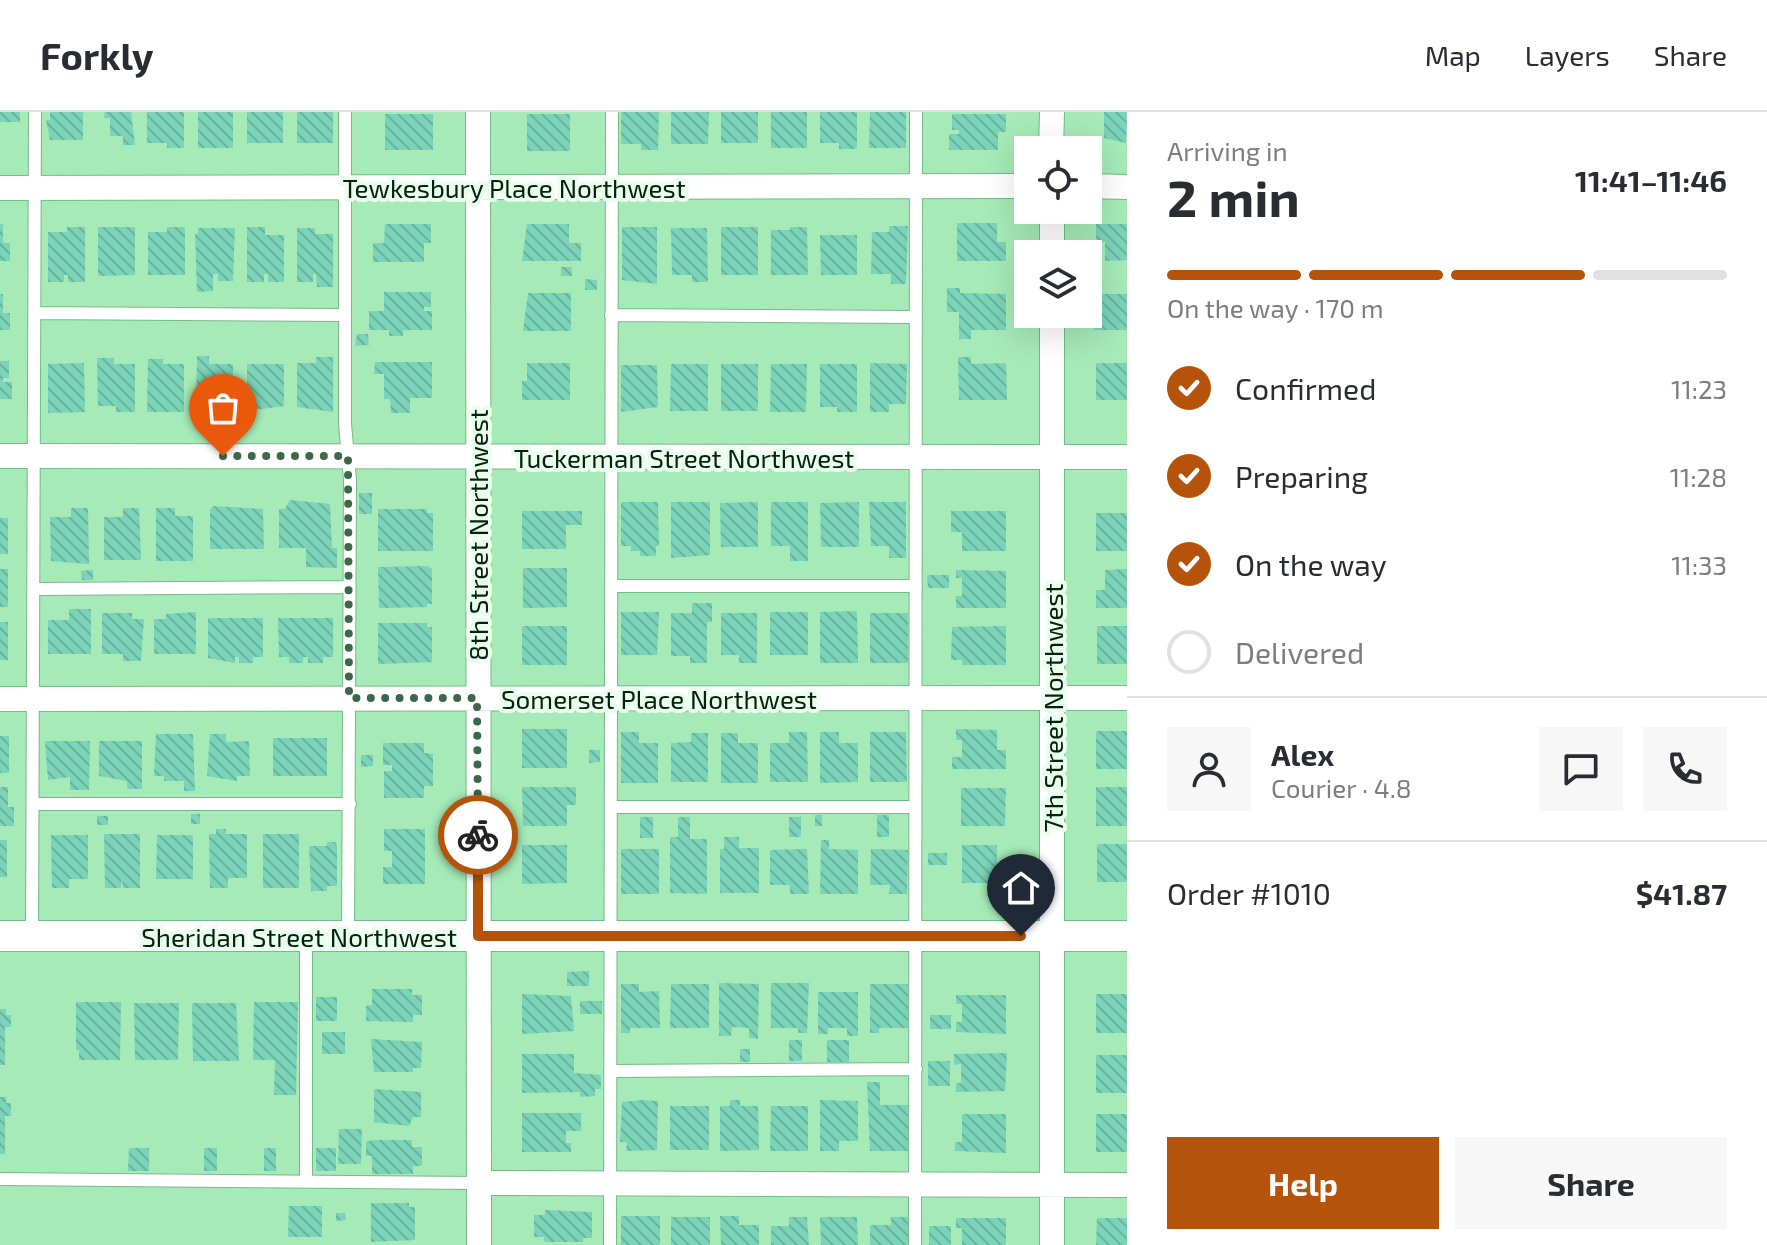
<!DOCTYPE html>
<meta charset="utf-8">
<style>
body{margin:0;font-family:"Exo 2",sans-serif;background:#f7f7f7;color:#2b2b33;height:100vh;display:flex;flex-direction:column;font-size:30px;white-space:nowrap}
*{box-sizing:border-box;margin:0}
p{font-size:26px;color:#7c7c81}
.icon{flex:none;width:44px;height:44px;fill:none;stroke:currentColor;stroke-width:2;stroke-linecap:round;stroke-linejoin:round}
.map{position:relative;flex:1;overflow:hidden}
.details{display:flex;flex-direction:column;background:#fff;width:640px}
.details>*{flex:none}
.fabs{position:absolute;left:1014px;top:24px;display:grid;gap:16px}
.fabs a{display:grid;place-items:center;width:88px;height:88px;border-radius:0px;background:#fff;box-shadow:0 8px 32px #0002;font-size:40px}
.pin{position:absolute;display:grid;place-items:center;width:68px;height:68px;color:#fff;margin:-82px -34px;border-radius:50% 50% 50% 0;rotate:-45deg;box-shadow:0 0 8px #0007}
.pin .icon{rotate:45deg}
.courier{position:absolute;display:grid;place-items:center;width:80px;height:80px;margin:-40px;border:6px solid #b45309;border-radius:50%;background:#fff;color:#222;box-shadow:0 2px 10px #0007}
.head em{font-style:normal;font-weight:700}
.head div{display:flex;flex-direction:column-reverse}
.head{display:flex;align-items:center;justify-content:space-between;height:136px;padding:0 40px}
h1{font-size:52px;font-weight:700;line-height:60px}
.bar{display:grid;grid-template-columns:repeat(4,1fr);gap:12px 8px;align-content:center;height:96px;padding:0 40px}
.bar i{height:10px;border-radius:6px;background:#e1e1e2}
.bar .selected{background:#b45309}
.bar p{grid-column:span 4}
.line{display:flex;align-items:center;gap:20px;padding:0 40px;border-top:2px solid #e1e1e2}
.line div{flex:1}
.round{display:grid;place-items:center;flex:none;width:84px;height:84px;border-radius:0px;background:#f7f7f7}
ol{padding:0 40px;list-style:none}
li{display:flex;align-items:center;gap:24px;height:88px}
li p{margin-inline-start:auto}
li .icon{padding:8px;border-radius:50%;background:#b45309;color:#fff;stroke-width:4}
li:last-child{color:#7c7c81}
li i{width:44px;height:44px;border:4px solid #e1e1e2;border-radius:50%}
.action{display:flex;gap:16px;margin-top:auto;padding:16px 40px}
.action a{flex:1;height:92px;border-radius:0px;background:#b45309;color:#fff;font-size:32px;font-weight:700;line-height:92px;text-align:center}
.action a+a{background:#f7f7f7;color:#2b2b33}
header{display:flex;align-items:center;gap:48px;box-sizing:border-box;height:112px;padding:0 40px;background:#fff;border-bottom:2px solid #e1e1e2}
header strong{font-size:38px}
nav{display:flex;gap:44px;margin-inline-start:auto;font-size:28px}
main{display:flex;flex:1;min-height:0}
.map>svg:first-child{display:block}
.building{fill:url(#building-back-hatch)}
.lines{fill:none;stroke-linecap:round;stroke-linejoin:round}
.service-casing{stroke:#75b988;stroke-width:14}
.minor-casing{stroke:#75b988;stroke-width:26}
.tertiary-casing{stroke:#75b988;stroke-width:32}
.service{stroke:#fff;stroke-width:12}
.minor{stroke:#fff;stroke-width:24}
.tertiary{stroke:#fff;stroke-width:30}
.done{stroke:#3c6749;stroke-width:8;stroke-dasharray:0 14.4}
.route{stroke:#b45309;stroke-width:10}
.labels{text-anchor:middle;dominant-baseline:central;stroke-width:8;stroke-linejoin:round;paint-order:stroke}
.street-label{font-size:26px;fill:#04210e;stroke:#eafeee}
</style>
<header>
<strong>Forkly</strong>
<nav><a>Map</a><a>Layers</a><a>Share</a></nav>
</header>
<main>
<div class="map">
<svg width="1127" height="1133" viewBox="0 0 1127 1133">
<defs>
<pattern id="building-back-hatch" width="6" height="6" patternUnits="userSpaceOnUse" patternTransform="scale(2)"><rect width="6" height="6" fill="#7bd3b9"/><path d="M-1 5l2 2M0 0l6 6M5-1l2 2" fill="none" stroke="#69b59e"/></pattern>
</defs>
<rect width="100%" height="100%" fill="#a5eab7"/>
<path class="building" d="M0 0H20V10H0Z
M50 0H83V28H50L46 8H50Z
M105 0H131L135 33H123V24H110V6H104Z
M147 0H184V36H167V31H147Z
M198 0H233V36H198Z
M247 0H283V31H247Z
M297 0H333V31H297Z
M621 0H659L658 38H641V32H621Z
M671 0H709L708 32H671Z
M721 0H758V31H721Z
M771 0H807V36H771Z
M820 0H857V37H839V31H820Z
M870 0H906V36H869Z
M1104 0H1127L1126 31 1104 26Z
M385 2H433V38H385Z
M527 2H570V39H527Z
M952 2H1006V20H998V38H949V22H959V18H952Z
M957 111H997V130H1006V149H957Z
M0 112H3V131H10V149H0Z
M385 112H431V131H424V150H373V131H384Z
M527 112H569V131H581V149H522Z
M1096 112H1127V148L1105 149V130H1096Z
M889 114H908L906 172H891V162H871L872 120H889Z
M67 115H85V170H68V163H64V170H48V120H67Z
M98 115H135V163L98 164Z
M167 115H185V163H148V120H167Z
M247 115H265V123H284V170H268V162H264V170H247Z
M622 115H657V172L622 168Z
M721 115H758V163H721Z
M790 115H807L808 163H771V118H790Z
M198 116H235L233 169H218V162H213V179L197 180 195 122H198Z
M297 116H315V122H333V175H317L316 162H313V170H297Z
M671 116H707L708 170H692V163H672Z
M820 123H857V163H821Z
M561 155H572V164H561Z
M585 167 597 168V178H585Z
M947 176H960V181L1006 182V218H971V227H959V200H947Z
M384 180H431V195H424V199H432V218H403V224H389V218H369V199H384Z
M528 181H571V219H523Z
M0 182H3V201H10V218H0Z
M1097 182H1127V218H1094Z
M357 222H368L369 233 355 234Z
M197 244H209V252H233V295H196Z
M316 245H333V300L297 295V251H316Z
M958 245H971V252L1006 251 1007 288H959Z
M97 246H114V252H135V300H116V294H98Z
M148 247H163V252H184V300H147Z
M0 249H9V266H3V270H12V287H0Z
M375 250H432V286H410V301H391L390 287H384V262H374Z
M84 251 85 300 48 301V252Z
M527 251H570V288H522V269H527Z
M870 251 907 252 906 292H889V300H870Z
M1096 251H1127V288H1096Z
M247 252H284V294L247 299Z
M671 252H708V299H670Z
M721 252H758V299H721Z
M771 252H807L806 300H770Z
M820 252H857V300H837V295H820Z
M621 253H657L658 295 621 300Z
M359 381H372V402H359Z
M290 388 330 392 332 436H337V456L306 455V436H279V397H285Z
M621 390H658L659 434H656V444H640V439H631V434H621Z
M671 390H710V443L671 446Z
M758 390V435H721L720 391Z
M771 390H808V449H790V434H771Z
M859 390V435H821L820 391Z
M869 390H906V446H889V434H871Z
M213 394 263 397 264 437H210V398Z
M71 396H88L89 452 51 449 50 405H71Z
M123 396H139L141 448H104V405H123Z
M156 396H175V404H193V449H156Z
M378 397H427V401H433V439H378Z
M522 399H582V413H566V437H522Z
M951 399H1006V439H962V420H951Z
M1096 401H1127V439H1096Z
M0 406H8V442H0Z
M427 454 432 457V492H427V495L379 496 378 455Z
M523 456H567V495L523 496Z
M0 457H8V495H0Z
M1127 457V496H1096V478H1105V458Z
M93 458V468H82L81 459Z
M956 458 1006 459V496H956V484H962V466H956Z
M927 463H949V476H928Z
M692 491H712V510H707V551H690V544H671V501H692Z
M69 497H91V542H48V508H69Z
M857 499 858 551H820V500Z
M196 500V542H154V507H166V502Z
M621 500H659L657 543H621Z
M770 500H808V543H770Z
M102 501H132V507H144L141 549H123V542H102Z
M721 501H757V551H739V543H721Z
M870 501H908V551H870Z
M208 506H263V545H253V551H239V545H235V551L208 546Z
M278 506H333V545H323V551H308V545H303V551H289V545H279Z
M0 510H8V548H0Z
M378 511H427V515H432V550L378 552Z
M522 514H567V553H522Z
M1006 514V553H962V548H951L952 515Z
M1097 514H1127V552H1097Z
M522 617H567V656H522Z
M956 617 997 618V638H1006V657H952V645H962V628H956Z
M1096 619H1127V657H1096Z
M621 620H639V631H658V671H621Z
M789 620H807L808 670H770V631H789Z
M820 620H839V631H858V670L820 671Z
M870 620H906L907 670H870Z
M691 621H708V670H671V631L691 630Z
M721 621H738V631H758V671H721Z
M156 622H193L195 679H184V669H164V664H154Z
M210 622H226V630L249 629 250 664H237V669L207 664Z
M0 624H9V661H0Z
M273 626H327V664H273Z
M45 629H90L89 678H70V665L48 668Z
M99 629H142V677H127V669L99 664Z
M383 631H424V641L433 642V674H424V686H384V659H392V653H383Z
M589 638H600V650L589 651Z
M361 643H373V654L361 655Z
M0 675H8V695H14V714H0Z
M522 675H576V693H567V714H523Z
M1096 675H1127V714H1096Z
M961 676H1006L1005 714H961Z
M191 702H200V712H191Z
M815 703H822V714H815Z
M877 703H889V725H877Z
M97 704H108V713H97Z
M640 705H653V726H640Z
M678 705H690V727H707V782L670 781V725H678Z
M789 705H801V725H789Z
M216 717H226V722H247V766H228V776H210L209 722H216Z
M384 717H425V772H383V755H392V739H384Z
M104 722H140V776H123L122 766 121 776H105Z
M263 722H299V776H263Z
M51 723H88V767H69V776H52Z
M157 723H193V767H156Z
M724 725H739V736H759V781H720V737H724Z
M0 728H7V765H0Z
M821 728H829V737L858 738V782H820Z
M327 730H335L337 734V774H327V779H311L309 734H327Z
M1097 732H1127V770H1097Z
M522 733H567V771L522 772Z
M962 733H997V753H1006V771H962Z
M621 737H659V782H621Z
M807 737 809 782H790V773H770V738Z
M871 737 908 738 907 782H889L890 773H870Z
M928 741H947V753H928Z
M589 859V874H567V860Z
M719 871 759 872 758 927 749 926V916L732 915 731 924H719Z
M771 871H809L807 921H798V916H771Z
M621 872H639V880L659 879 660 916H630V921H621Z
M671 872H709V916H670Z
M870 872H908V916H879V921H870Z
M372 877H412V883H422V903H413V910L366 909V894L372 893Z
M818 880H858V924H847V916H828V922H818Z
M522 882 571 884 574 919 522 922Z
M1096 882H1127V921H1096Z
M956 883H1006V922L956 920V910H962V892H956Z
M316 885H337V909H316Z
M580 889H602V902H580Z
M76 890H121L120 948H79V938H76Z
M254 890H298L296 983H274L275 948H253Z
M134 891H179L178 948H135Z
M192 891H236L239 949H193Z
M0 897H6V903H11V915H5V953H0Z
M930 903H951V917H930Z
M322 920H345V942H322Z
M371 927 422 930 421 956H413V960H374Z
M789 928H802V949H789Z
M827 928H849V950H827Z
M740 937H750V950H740Z
M1007 941 1005 979 956 980V971H961V952L954 953V942Z
M522 942H574V961L601 963V977H595V984L580 985V980L522 981Z
M1096 943H1127V981H1096Z
M928 949H950V974H928Z
M867 970H880V993H908V1039H870Z
M374 977 421 980V1005H413L409 1014 374 1010Z
M0 985H6V991H11V1004H5V1042H0Z
M642 988 658 989 657 1038 626 1039 627 1030H620L622 990Z
M730 988H740V994H758L759 1038 720 1039V994H730Z
M820 988 858 989V1029H839V1039H820Z
M670 994H709V1038H670Z
M771 994H808V1039H770Z
M522 1001H581V1019H566V1031H571V1040H522Z
M962 1002H1006V1041L955 1039V1030H962Z
M1096 1002H1127V1040H1096Z
M339 1017H362L361 1052H338Z
M372 1028H412V1035H422V1054H413V1062H372V1044H366V1030Z
M129 1036H149V1059H128Z
M204 1036H217V1059H204Z
M264 1036H276V1059H264Z
M316 1036H336V1059H316Z
M371 1091H409V1095H415V1128L371 1130Z
M289 1094H322V1125H288Z
M545 1098 592 1100V1126H583V1130H544V1125H534V1103H545Z
M336 1101H345L346 1108 336 1109Z
M621 1104H660V1133H621Z
M720 1104H739V1113H759V1133H721Z
M671 1105H710V1133H671Z
M789 1105H807L809 1133H771V1114H789Z
M820 1105H857L858 1133H821Z
M891 1105H908V1133H870V1113H891Z
M956 1106H1006V1133H962V1116H956Z
M1097 1106H1127V1133H1096Z
M929 1114H951V1133H929Z"/>
<g class="lines">
<g class="service-casing">
<path id="service" d="M345 0V312L350 368 348 824
M35 201 344 203
M611 203 916 205
M611 474H916
M35 477 349 475
M34 692H350
M611 695H915
M32 824 35 0
M306 825V1069
M610 959 916 957
M0 1067 478 1071
M610 1133 612 0
M915 1133 916 0"/>
</g>
<g class="minor-casing">
<path id="minor" d="M478 0 479 1133
M1051 38 1052 0
M1088 74 1127 75
M0 76 1028 74
M1052 98V142
M0 344 1127 345
M0 587 1127 586
M478 1071 1127 1073
M1052 1133V202"/>
</g>
<g class="tertiary-casing">
<path id="tertiary" d="M0 824H1127"/>
</g>
<use href="#service" class="service"/>
<use href="#minor" class="minor"/>
<use href="#tertiary" class="tertiary"/>
</g>
<g class="lines">
<path class="done" d="M223 344H348L349 586H477L478 723"/>
<path class="route" d="M478 723V824H1021"/>
</g>
<g class="labels">
<g class="street-label">
<text x="514" y="75">Tewkesbury Place Northwest</text>
<text x="684" y="345">Tuckerman Street Northwest</text>
<text transform="translate(477 423) rotate(-90)">8th Street Northwest</text>
<text x="659" y="586">Somerset Place Northwest</text>
<text transform="translate(1052 596) rotate(-90)">7th Street Northwest</text>
<text x="299" y="824">Sheridan Street Northwest</text>
</g>
</g>
</svg>
<div class="fabs">
<a><svg class="icon" aria-label="locate" viewBox="0 0 24 24"><circle cx="12" cy="12" r="6"/><path d="M12 2v4M12 18v4M2 12h4M18 12h4"/></svg></a>
<a><svg class="icon" aria-label="layers" viewBox="0 0 24 24"><path d="M12 4l9 5-9 5-9-5zM3 14l9 5 9-5"/></svg></a>
</div>
<div class="pin" style="left:223px;top:344px;background:#ea580c"><svg class="icon" aria-label="bag" viewBox="0 0 24 24"><path d="M5 8h14l-1 12H6zM9 8a3 3 0 0 1 6 0"/></svg></div>
<div class="pin" style="left:1021px;top:824px;background:#1f2937"><svg class="icon" aria-label="home" viewBox="0 0 24 24"><path d="M3 11l9-7 9 7M6 9v11h12V9"/></svg></div>
<div class="courier" style="left:478px;top:723px"><svg class="icon" aria-label="bike" viewBox="0 0 24 24"><circle cx="6" cy="16" r="4"/><circle cx="18" cy="16" r="4"/><path d="M6 16l4-8h5l3 8M10 8l3 8H6M13 5h3"/></svg></div>
</div>
<section class="details">
<div class="head"><div><h1>2 min</h1><p>Arriving in</p></div><em>11:41–11:46</em></div>
<div class="bar"><i class="selected"></i><i class="selected"></i><i class="selected"></i><i></i><p>On the way · 170 m</p></div>
<ol>
<li><svg class="icon" aria-label="check" viewBox="0 0 24 24"><path d="M5 12l5 5 9-10"/></svg>Confirmed<p>11:23</p></li>
<li><svg class="icon" aria-label="check" viewBox="0 0 24 24"><path d="M5 12l5 5 9-10"/></svg>Preparing<p>11:28</p></li>
<li><svg class="icon" aria-label="check" viewBox="0 0 24 24"><path d="M5 12l5 5 9-10"/></svg>On the way<p>11:33</p></li>
<li><i></i>Delivered</li>
</ol>
<div class="line" style="height:144px"><a class="round"><svg class="icon" aria-label="person" viewBox="0 0 24 24"><circle cx="12" cy="8" r="4"/><path d="M4 21q1-7 8-7t8 7"/></svg></a><div><b>Alex</b><p>Courier · 4.8</p></div><a class="round"><svg class="icon" aria-label="chat" viewBox="0 0 24 24"><path d="M4 5h16v11H9l-5 4z"/></svg></a><a class="round"><svg class="icon" aria-label="phone" viewBox="0 0 24 24"><path d="M5 4h4l2 5-3 2q2 4 5 5l2-3 5 2v4C11 20 4 13 5 4z"/></svg></a></div>
<div class="line" style="height:104px"><div>Order #1010</div><b>$41.87</b></div>
<div class="action"><a>Help</a><a>Share</a></div>
</section>
</main>
